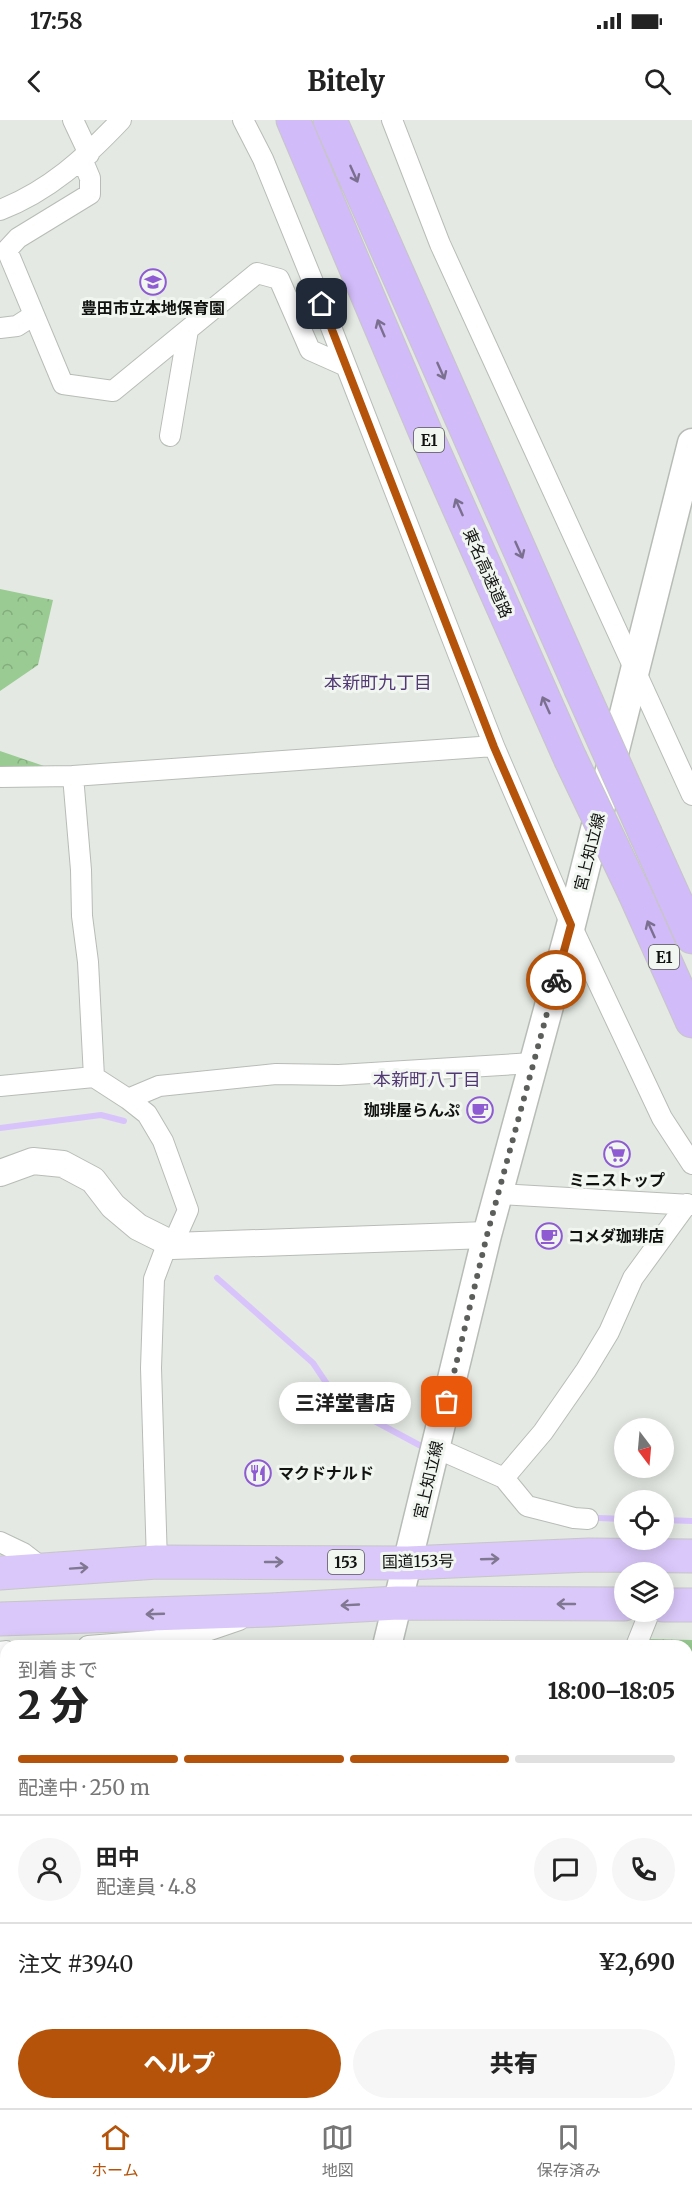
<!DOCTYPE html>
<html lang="ja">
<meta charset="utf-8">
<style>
body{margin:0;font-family:Merriweather,"Noto Sans JP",serif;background:#f6f6f6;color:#222;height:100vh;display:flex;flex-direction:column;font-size:22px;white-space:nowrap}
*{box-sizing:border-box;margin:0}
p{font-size:20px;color:#767676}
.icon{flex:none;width:33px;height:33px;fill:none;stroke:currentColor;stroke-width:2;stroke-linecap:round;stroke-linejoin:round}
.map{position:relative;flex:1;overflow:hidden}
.panel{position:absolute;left:0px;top:1520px;width:693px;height:470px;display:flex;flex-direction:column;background:#fff;border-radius:18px 18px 0 0;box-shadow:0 3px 15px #0003}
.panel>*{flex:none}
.needle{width:39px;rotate:164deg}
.tools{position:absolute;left:614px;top:1298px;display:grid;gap:12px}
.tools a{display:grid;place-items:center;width:60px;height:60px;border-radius:50%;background:#fff;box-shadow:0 3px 15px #0003;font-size:30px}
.pin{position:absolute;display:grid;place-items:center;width:51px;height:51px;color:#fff;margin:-26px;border-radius:12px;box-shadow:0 3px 9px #0006}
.courier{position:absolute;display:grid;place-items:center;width:60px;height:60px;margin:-30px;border:4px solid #b45309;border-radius:50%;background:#fff;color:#222;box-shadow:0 2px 8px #0007}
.bubble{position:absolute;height:42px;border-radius:21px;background:#fff;box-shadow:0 3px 15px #0003;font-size:20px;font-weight:800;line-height:42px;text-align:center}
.overview em{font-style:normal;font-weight:800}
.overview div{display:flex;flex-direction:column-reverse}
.overview{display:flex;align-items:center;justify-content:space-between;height:102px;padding:0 18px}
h1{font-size:39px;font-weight:800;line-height:45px}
.bar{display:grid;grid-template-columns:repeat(4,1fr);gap:9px 6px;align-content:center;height:72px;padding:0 18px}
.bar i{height:8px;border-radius:4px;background:#e0e0e0}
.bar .current{background:#b45309}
.bar p{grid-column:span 4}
.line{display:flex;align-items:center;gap:15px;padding:0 18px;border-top:2px solid #e0e0e0}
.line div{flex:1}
.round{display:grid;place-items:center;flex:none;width:63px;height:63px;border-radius:32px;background:#f6f6f6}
.button{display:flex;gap:12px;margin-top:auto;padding:12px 18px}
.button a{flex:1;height:69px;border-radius:36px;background:#b45309;color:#fff;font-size:24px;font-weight:800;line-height:69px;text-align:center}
.button a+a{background:#f6f6f6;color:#222}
.status{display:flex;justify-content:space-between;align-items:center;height:42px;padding:0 30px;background:#fff;direction:ltr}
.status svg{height:16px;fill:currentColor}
header{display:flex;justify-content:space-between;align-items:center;height:78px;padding:0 18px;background:#fff;font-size:27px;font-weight:800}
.dock{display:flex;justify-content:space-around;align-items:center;height:84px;border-top:2px solid #e0e0e0;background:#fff;font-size:16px;color:#767676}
.dock a{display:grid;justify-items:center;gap:3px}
.dock .current{color:#b45309}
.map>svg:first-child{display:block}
.forest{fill:url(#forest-crowns)}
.garden{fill:#99cb92}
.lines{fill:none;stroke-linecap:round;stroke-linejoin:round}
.stream{stroke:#d8c4fb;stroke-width:6}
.minor-casing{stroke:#b7bdb6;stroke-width:22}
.tertiary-casing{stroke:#b7bdb6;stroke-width:28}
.secondary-casing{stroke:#b7bdb6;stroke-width:31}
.trunk-casing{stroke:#c6c6c6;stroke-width:35}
.motorway-casing{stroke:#c6c6c6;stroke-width:35}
.minor{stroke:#fff;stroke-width:20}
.tertiary{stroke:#fff;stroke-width:26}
.secondary{stroke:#fff;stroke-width:28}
.trunk{stroke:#dac8fa;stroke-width:33}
.motorway{stroke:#d1bbf8;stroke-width:33}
.motorway-bridge-casing{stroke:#c6c6c6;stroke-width:35;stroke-linecap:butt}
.motorway-bridge{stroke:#d1bbf8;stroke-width:33}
.oneway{stroke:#7b6f90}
.oneway2{stroke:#807791}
.done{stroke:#5b5e5a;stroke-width:6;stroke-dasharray:0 10.8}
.route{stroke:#b45309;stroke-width:8}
.labels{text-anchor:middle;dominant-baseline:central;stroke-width:6;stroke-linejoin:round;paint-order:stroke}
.shield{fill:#f1f6f0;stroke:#545754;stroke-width:1.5}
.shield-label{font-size:15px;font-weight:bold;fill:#111311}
.poi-label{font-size:16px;font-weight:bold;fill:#111311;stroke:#f1f6f0}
.street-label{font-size:16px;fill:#111311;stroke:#f1f6f0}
.neighbourhood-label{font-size:18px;fill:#523975;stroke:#f1f6f0}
</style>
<div class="status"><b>17:58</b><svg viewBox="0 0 49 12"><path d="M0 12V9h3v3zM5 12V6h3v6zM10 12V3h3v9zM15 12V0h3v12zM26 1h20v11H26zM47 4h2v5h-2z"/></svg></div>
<header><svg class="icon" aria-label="back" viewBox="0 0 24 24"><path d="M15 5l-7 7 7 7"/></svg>Bitely<svg class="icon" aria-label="search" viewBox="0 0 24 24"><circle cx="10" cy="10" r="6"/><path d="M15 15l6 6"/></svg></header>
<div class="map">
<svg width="692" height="1988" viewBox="0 0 692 1988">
<defs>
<pattern id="forest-crowns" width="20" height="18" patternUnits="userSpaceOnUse" patternTransform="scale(1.5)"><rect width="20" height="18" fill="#99cb92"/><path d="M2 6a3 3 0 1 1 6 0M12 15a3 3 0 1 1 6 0" fill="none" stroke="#83ad7d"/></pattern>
</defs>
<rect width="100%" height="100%" fill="#e4e9e3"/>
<path class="forest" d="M0 469 53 480 38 545 0 571Z
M0 631 44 646 0 648Z
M647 1519 692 1520V1872L687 1870V1526H644Z"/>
<path class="garden" d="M687 1556 692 1558V1846L687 1843Z"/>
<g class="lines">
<path class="stream" d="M0 1008 101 995 124 1001
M217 1158 313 1243 339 1282 421 1326
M599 1398 624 1399
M663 1400 692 1401"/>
<g class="minor-casing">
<path id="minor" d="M73 0 89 34
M243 0 263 39 322 184 494 626 571 805 662 998 692 1044
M392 0 440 124 692 675
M82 39 90 58V74L18 118 7 130 63 264 113 271 257 153 279 159 310 230 346 246
M0 90C49 71 85 38 121 0
M0 208 17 206 34 195
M170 316 188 210
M73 656 81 750 82 796 88 842 94 957
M0 657 73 656 494 626
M0 966 94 957 128 979 147 994 163 1021 188 1090 172 1126
M128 979 159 966 276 954 339 955 533 943
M498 1074 692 1085
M436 1328 504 1358 527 1386 574 1398 588 1399
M504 1358 543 1312 586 1250 609 1212 633 1158 687 1084
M0 1422 23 1433 45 1450
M157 1442 151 1248 154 1159 168 1122
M88 1526 151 1521 198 1514 239 1500
M636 1526 650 1491
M0 1532 6 1531
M59 1988 61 1983
M439 1988 442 1983"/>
</g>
<g class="tertiary-casing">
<path id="tertiary" d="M0 1053 33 1041 63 1044 93 1060 113 1086 138 1107 168 1122 172 1126 487 1115"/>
</g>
<g class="secondary-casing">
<path id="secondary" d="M387 1526 487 1115 571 805 692 323
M277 1988 279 1983"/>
</g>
<g class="trunk-casing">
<path id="trunk" d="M0 1453 157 1442 408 1443 589 1435 692 1436
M663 1485H692
M0 1499 270 1490 397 1483 624 1484"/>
</g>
<g class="motorway-casing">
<path id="motorway" d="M293 0 427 316 570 638
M330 0 580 567
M646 715 692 817
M635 774 692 901"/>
</g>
<use href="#minor" class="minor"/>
<use href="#tertiary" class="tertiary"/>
<use href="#secondary" class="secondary"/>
<use href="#trunk" class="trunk"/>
<use href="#motorway" class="motorway"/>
<g class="motorway-bridge-casing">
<path id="motorway-bridge" d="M580 567 646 715
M570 638 635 774"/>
</g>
<use href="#motorway-bridge" class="motorway-bridge"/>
</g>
<defs><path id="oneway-shaft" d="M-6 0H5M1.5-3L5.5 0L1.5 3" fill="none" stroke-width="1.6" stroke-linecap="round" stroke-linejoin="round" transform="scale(1.5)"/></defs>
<g class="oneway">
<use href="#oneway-shaft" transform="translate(354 54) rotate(66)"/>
<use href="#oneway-shaft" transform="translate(381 208) rotate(-113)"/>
<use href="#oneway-shaft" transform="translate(441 251) rotate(66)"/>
<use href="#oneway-shaft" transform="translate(459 387) rotate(-114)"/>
<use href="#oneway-shaft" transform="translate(519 430) rotate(66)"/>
<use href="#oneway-shaft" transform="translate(546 585) rotate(-114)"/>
<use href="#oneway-shaft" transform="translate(651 809) rotate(-114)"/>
</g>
<g class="oneway2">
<use href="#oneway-shaft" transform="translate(490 1439) rotate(-2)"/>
<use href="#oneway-shaft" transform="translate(274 1442)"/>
<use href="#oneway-shaft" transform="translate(79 1448) rotate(-4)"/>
<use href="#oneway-shaft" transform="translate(566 1484) rotate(-180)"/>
<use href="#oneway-shaft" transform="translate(350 1485) rotate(177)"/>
<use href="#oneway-shaft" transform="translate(155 1494) rotate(178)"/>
</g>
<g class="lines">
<path class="done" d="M447 1282 487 1115 556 860"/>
<path class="route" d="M322 184 494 627 571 805 556 860"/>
</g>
<defs>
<g id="school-ring" transform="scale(1.35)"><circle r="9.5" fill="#f1f6f0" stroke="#8f5bd3" stroke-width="1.5"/><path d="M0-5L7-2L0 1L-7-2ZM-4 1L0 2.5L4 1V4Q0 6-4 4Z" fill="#8f5bd3"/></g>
<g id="cafe-ring" transform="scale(1.35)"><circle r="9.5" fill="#f1f6f0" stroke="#8f5bd3" stroke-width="1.5"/><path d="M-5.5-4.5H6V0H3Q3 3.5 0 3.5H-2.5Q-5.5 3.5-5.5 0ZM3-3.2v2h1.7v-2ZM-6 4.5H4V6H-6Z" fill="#8f5bd3"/></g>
<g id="supermarket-ring" transform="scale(1.35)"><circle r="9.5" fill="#f1f6f0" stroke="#8f5bd3" stroke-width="1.5"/><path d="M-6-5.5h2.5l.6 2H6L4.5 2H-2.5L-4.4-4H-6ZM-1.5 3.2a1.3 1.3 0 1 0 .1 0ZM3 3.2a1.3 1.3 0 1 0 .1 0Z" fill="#8f5bd3"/></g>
<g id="restaurant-ring" transform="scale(1.35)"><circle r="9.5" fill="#f1f6f0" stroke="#8f5bd3" stroke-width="1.5"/><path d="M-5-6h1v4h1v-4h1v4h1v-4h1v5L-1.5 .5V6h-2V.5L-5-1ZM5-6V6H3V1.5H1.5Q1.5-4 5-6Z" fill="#8f5bd3"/></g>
</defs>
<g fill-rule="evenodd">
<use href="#school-ring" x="153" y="162"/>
<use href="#cafe-ring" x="480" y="990"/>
<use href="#supermarket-ring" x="617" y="1034"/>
<use href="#cafe-ring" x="549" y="1116"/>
<use href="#restaurant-ring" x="258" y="1353"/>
</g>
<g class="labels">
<g class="shield">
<rect x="414" y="308" width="30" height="24" rx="4.5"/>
<rect x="649" y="825" width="30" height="24" rx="4.5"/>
<rect x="328" y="1430" width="36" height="24" rx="4.5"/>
</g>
<g class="shield-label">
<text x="429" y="320">E1</text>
<text x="664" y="837">E1</text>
<text x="346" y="1442">153</text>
</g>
<g class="poi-label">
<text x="153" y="188">豊田市立本地保育園</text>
<text x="460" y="990" text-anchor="end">珈琲屋らんぷ</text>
<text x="617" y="1060">ミニストップ</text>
<text x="568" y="1116" text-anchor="start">コメダ珈琲店</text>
<text x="278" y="1353" text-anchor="start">マクドナルド</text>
</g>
<g class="street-label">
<text transform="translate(488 453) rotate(66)">東名高速道路</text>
<text transform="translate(589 732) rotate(-76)">宮上知立線</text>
<text transform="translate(428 1360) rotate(-77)">宮上知立線</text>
<text transform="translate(418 1441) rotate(-1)">国道153号</text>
</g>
<g class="neighbourhood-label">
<text x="378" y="562">本新町九丁目</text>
<text x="427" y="959">本新町八丁目</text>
</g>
</g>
</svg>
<div class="tools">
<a><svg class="needle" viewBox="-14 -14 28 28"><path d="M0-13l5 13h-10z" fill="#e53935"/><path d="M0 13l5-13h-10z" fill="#767676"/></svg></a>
<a><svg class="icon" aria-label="locate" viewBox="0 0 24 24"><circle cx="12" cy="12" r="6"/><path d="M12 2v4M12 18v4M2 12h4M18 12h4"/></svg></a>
<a><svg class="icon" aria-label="layers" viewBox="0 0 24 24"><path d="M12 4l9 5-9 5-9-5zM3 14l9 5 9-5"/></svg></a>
</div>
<div class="pin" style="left:447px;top:1282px;background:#ea580c"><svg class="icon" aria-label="bag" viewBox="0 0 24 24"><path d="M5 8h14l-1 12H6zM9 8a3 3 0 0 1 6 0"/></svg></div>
<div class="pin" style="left:322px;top:184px;background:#1f2937"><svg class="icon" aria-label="home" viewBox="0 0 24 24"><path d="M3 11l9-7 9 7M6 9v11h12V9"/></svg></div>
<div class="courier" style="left:556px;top:860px"><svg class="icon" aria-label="bike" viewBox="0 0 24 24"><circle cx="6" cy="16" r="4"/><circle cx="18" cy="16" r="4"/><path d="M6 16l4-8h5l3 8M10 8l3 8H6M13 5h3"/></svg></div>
<div class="bubble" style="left:279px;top:1262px;width:132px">三洋堂書店</div>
<section class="panel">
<div class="overview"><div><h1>2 分</h1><p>到着まで</p></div><em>18:00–18:05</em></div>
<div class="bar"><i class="current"></i><i class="current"></i><i class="current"></i><i></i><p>配達中 · 250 m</p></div>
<div class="line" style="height:108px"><a class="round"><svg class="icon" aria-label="person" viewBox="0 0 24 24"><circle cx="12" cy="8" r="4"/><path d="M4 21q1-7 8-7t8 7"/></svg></a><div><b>田中</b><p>配達員 · 4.8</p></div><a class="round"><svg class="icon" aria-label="chat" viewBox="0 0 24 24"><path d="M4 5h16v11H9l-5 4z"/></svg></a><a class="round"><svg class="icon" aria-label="phone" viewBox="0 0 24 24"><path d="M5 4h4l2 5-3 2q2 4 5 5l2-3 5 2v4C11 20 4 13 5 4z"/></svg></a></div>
<div class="line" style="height:78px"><div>注文 #3940</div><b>¥2,690</b></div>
<div class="button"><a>ヘルプ</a><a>共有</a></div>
</section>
</div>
<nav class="dock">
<a class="current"><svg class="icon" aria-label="home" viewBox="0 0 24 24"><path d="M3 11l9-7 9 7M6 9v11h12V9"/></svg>ホーム</a>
<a><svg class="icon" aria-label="map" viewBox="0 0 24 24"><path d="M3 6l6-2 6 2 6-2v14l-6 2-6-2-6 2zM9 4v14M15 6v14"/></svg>地図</a>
<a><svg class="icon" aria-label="saved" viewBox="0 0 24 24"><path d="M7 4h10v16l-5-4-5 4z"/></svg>保存済み</a>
</nav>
